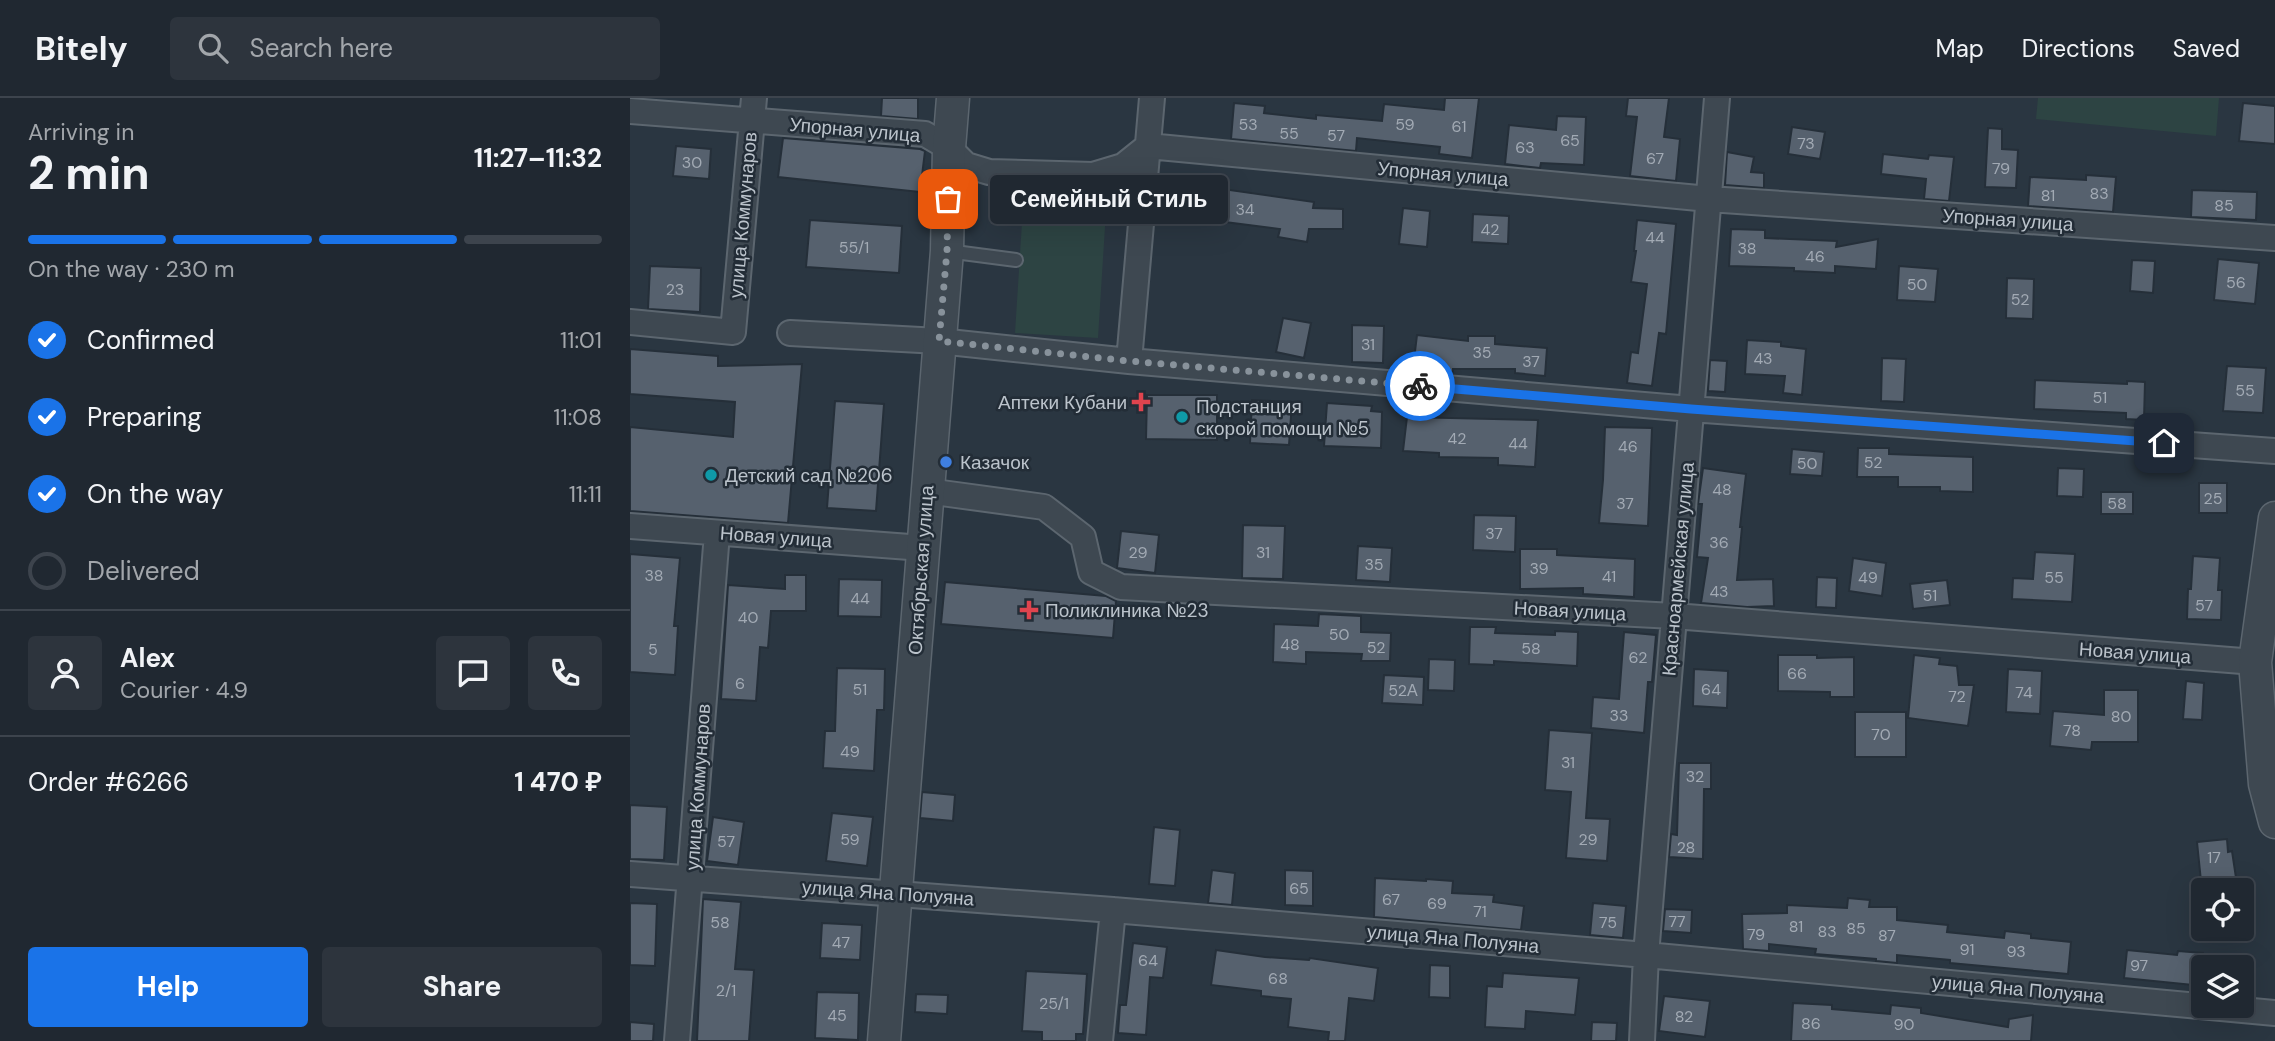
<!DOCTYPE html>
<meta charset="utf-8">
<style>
body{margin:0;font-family:"DM Sans",sans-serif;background:#2d343d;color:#f1f3f6;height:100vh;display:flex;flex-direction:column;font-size:26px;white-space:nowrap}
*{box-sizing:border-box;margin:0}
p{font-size:23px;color:#a2a6ab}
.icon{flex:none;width:38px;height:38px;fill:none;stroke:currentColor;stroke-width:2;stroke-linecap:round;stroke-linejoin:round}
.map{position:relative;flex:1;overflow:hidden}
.details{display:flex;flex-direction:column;background:#202831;width:630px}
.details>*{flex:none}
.controls{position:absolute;left:1561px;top:780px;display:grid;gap:14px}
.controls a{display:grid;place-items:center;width:63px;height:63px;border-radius:7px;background:#202831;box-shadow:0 7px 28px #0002,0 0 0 2px #3d444d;font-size:35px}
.pin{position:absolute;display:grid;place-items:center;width:60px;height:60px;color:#fff;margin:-30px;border-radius:14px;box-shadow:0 4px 10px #0006}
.courier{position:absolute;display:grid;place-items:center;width:70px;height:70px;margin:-35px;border:5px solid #1a73e8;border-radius:50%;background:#fff;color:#222;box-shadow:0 2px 9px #0007}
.bubble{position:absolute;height:49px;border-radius:7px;background:#202831;box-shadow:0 7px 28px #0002,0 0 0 2px #3d444d;font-size:23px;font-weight:700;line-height:49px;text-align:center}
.summary em{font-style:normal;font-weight:700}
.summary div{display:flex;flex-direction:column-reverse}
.summary{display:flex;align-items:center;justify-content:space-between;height:119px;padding:0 28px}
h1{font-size:46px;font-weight:700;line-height:52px}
.bar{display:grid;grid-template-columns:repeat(4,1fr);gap:10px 7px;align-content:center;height:84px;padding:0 28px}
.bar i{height:9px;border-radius:5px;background:#3d444d}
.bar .selected{background:#1a73e8}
.bar p{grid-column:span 4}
.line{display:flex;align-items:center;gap:18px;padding:0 28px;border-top:2px solid #3d444d}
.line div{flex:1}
.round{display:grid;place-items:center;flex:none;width:74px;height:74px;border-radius:7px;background:#2d343d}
ol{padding:0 28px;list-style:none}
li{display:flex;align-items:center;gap:21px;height:77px}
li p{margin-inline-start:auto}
li .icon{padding:7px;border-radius:50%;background:#1a73e8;color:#fff;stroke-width:4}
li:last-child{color:#a2a6ab}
li i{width:38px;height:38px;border:4px solid #3d444d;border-radius:50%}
.primary-button{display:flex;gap:14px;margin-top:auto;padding:14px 28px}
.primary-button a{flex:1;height:80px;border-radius:7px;background:#1a73e8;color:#fff;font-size:28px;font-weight:700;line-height:80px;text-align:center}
.primary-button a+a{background:#2d343d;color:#f1f3f6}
header{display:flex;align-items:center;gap:42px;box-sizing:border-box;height:98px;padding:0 35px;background:#202831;border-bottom:2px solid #3d444d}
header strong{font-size:33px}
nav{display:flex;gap:38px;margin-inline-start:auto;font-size:24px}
.search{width:490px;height:63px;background:#2d343d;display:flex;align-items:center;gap:18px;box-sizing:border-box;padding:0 24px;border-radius:7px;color:#a2a6ab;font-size:26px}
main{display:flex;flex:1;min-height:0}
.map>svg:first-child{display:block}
.green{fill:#2d4443}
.building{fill:#56616e;stroke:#252f39;stroke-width:2}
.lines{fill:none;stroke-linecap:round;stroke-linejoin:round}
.service-casing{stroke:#5c666f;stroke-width:16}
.minor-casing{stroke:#5c666f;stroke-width:28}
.tertiary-casing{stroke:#5c666f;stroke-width:35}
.service{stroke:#3e4851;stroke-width:12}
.minor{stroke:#3e4851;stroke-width:24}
.tertiary{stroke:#3e4851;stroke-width:32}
.done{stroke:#88929b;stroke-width:7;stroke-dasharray:0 12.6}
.route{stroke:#1a73e8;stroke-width:9}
.health-dot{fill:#e0444e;stroke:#232d37;stroke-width:2.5}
.culture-dot{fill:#0f9aa8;stroke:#232d37;stroke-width:2.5}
.shop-dot{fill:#3f7fe0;stroke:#232d37;stroke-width:2.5}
.labels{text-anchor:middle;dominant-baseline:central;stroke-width:5;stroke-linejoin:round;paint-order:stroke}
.number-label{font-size:16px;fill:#a2aab4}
.street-label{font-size:19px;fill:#bbc3cb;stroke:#232d37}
.poi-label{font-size:19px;fill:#bbc3cb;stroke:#232d37;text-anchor:start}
</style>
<header>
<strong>Bitely</strong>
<div class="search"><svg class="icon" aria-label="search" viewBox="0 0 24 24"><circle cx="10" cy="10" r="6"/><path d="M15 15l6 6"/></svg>Search here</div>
<nav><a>Map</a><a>Directions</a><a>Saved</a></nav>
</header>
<main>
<section class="details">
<div class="summary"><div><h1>2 min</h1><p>Arriving in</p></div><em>11:27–11:32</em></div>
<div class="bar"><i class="selected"></i><i class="selected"></i><i class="selected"></i><i></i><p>On the way · 230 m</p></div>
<ol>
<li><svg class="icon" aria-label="check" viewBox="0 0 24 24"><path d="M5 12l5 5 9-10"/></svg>Confirmed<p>11:01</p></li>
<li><svg class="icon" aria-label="check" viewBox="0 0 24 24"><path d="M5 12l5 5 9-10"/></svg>Preparing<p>11:08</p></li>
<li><svg class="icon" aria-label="check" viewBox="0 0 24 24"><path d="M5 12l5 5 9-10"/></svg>On the way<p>11:11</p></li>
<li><i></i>Delivered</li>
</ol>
<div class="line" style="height:126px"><a class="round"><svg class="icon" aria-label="person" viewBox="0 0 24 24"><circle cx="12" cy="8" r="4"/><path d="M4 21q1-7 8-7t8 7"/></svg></a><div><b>Alex</b><p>Courier · 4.9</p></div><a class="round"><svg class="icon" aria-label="chat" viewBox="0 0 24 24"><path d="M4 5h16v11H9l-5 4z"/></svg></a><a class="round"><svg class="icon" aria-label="phone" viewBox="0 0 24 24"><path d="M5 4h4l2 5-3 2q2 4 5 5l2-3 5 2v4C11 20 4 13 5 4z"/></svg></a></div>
<div class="line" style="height:91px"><div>Order #6266</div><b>1 470 ₽</b></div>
<div class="primary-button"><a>Help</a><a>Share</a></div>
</section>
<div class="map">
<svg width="1645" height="943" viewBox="0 0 1645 943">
<rect width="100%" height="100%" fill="#2a3641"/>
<path class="green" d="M1408 0H1589L1586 38 1406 21Z
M395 77 478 81 468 240 385 235Z"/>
<path class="building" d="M252 0H288V21L251 18Z
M815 0H849L842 60 809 56 810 49 727 40 726 53 601 41 604 5 635 8 634 15 686 21V17L752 23 754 6 814 12Z
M998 0H1039L1034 39 1050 41 1046 83 1000 78 1007 19 996 18Z
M1613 5 1645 8V46L1609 43Z
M927 18 956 19 954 67 911 65 910 70 875 66 879 27 926 32Z
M1162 29 1195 34 1190 61 1158 56Z
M1358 30 1372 31V51L1388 52 1386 90 1355 89Z
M153 40 290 51 295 53 290 94 148 79Z
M46 48 81 51 79 81 43 78Z
M1097 54 1124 59 1121 74 1134 75V90L1095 87Z
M1253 56 1298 61 1299 57 1324 59 1319 103 1294 101 1296 81 1251 76Z
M1456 77 1486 79 1483 114 1398 108 1400 79 1456 82Z
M535 81 585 84V90L684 104 683 110 713 111V131H679L677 144 648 139 650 131 595 124V119L533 115Z
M1562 92 1627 94 1626 122 1561 119Z
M773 110 800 113 797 149 769 146Z
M843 116 879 118 878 146 842 144Z
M180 122 272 128 269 175 176 169Z
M1007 122 1046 126 1036 236 1029 235 1022 288 997 285 1001 254 1008 255 1017 186 1001 184 1006 153H1004Z
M1101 131 1135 132V140L1207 143 1206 149 1248 141 1246 171 1205 168V175L1164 173V170L1099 168Z
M1588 161 1629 165 1625 206 1584 202Z
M1502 162 1525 163 1523 195 1500 193Z
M20 168 71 170 70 214 18 211Z
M1269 168 1308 171 1305 204 1267 202Z
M1377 180 1404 181 1403 221 1376 220Z
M653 220 681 225 674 260 646 254Z
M722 227 754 228 753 265 722 264Z
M787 237 838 243V238H865V246L917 250 915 278 885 275V271H823V274L783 270Z
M1117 242 1151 244V248L1176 251 1172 297 1153 295 1155 278 1115 276Z
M0 251 88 258V268L172 266 158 425 0 413V329L103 339 105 304 0 296Z
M1252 260 1276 261 1274 304 1251 303Z
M1080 262 1097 263 1095 294 1078 293Z
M1597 268 1636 270 1633 315 1593 313Z
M1405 282 1497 286V283L1515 284 1514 322 1496 321V315L1404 311Z
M517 297H587V342L516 341Z
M622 302 662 304 659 347 620 345Z
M205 303 254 306 246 413 197 410Z
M697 305 742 308 741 313 752 314 751 350 694 348Z
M777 319 908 322 905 369 868 367V360L809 359V355L773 353Z
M975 329 1022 330 1018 428 969 425 973 382Z
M1228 350H1259V356L1343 359V394L1310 393V389H1268V379H1227Z
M1162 351 1194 354 1192 378 1160 376Z
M1073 370 1116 376 1110 429H1112L1107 482 1143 481 1144 508 1117 509 1071 505 1078 460 1067 459 1072 406H1068Z
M1428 370 1454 371 1453 399 1427 398Z
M1569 385H1597V415H1569Z
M1471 394H1503V416H1471Z
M844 417 886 418 885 454 843 452Z
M613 427 655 428 653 481 612 480Z
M491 433 529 437 525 475 487 470Z
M728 448 762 450 760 484 726 482Z
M890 451H927V457L1005 461 1004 499 953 496V490L890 491Z
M1405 454 1445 456 1442 504 1382 501 1383 480 1403 481Z
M0 456 50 460 44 528H48L45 577 0 574Z
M1563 458 1590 460 1588 492H1592L1591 522 1557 521 1558 491H1561Z
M1223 460 1256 465 1252 498 1219 493Z
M155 477H176V513H141L138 550 130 549 126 603 91 601 98 487 155 491Z
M1187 479 1207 480 1206 510 1186 509Z
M209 481 252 482 251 519 208 518Z
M1317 482 1320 507 1283 511 1280 486Z
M315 484 476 498 486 503 483 540 311 526Z
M689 516 731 518V534L761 535 760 563H731L732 556 676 554V566L643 564 644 526 688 528Z
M840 529H866L865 535 925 537V533L948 534 947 568 864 563V567L839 566Z
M994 534 1026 537 1022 584H1018L1014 635 961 630 963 599 989 601Z
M1148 557H1187V560L1224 559V599H1200V594L1148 593Z
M1284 557 1310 560 1309 566 1327 568 1329 587H1344L1338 628 1278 620Z
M799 561 825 562 824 593 798 592Z
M207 570 255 571 254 612H247L244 673 193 670 195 633H205Z
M1064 571 1098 573 1097 610 1063 608Z
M1378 571 1412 573 1410 616 1376 614Z
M754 577 794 579 793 607 752 605Z
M1556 583 1574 585 1572 622 1553 621Z
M1474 592H1508V644H1462L1461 652 1420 648 1423 613 1474 617Z
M1225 614H1276V659H1225Z
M919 632 962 635 956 720 980 721 977 763 936 760 941 694 915 692Z
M1049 665H1081V691H1074L1073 761 1039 759 1041 736 1047 737Z
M292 694 325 697 323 723 290 720Z
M0 707 37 709 34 762 0 761Z
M202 715 243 719 237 768 196 763Z
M83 719 114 724 108 767 77 763Z
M524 729 550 732 545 788 519 786Z
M1597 741 1598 754 1602 753 1608 793H1572L1567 744Z
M582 772 605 775 602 807 578 805Z
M655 772 683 773V808L655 807Z
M745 780 796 783V781L823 783 822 795 864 797 863 804 894 808 891 832 744 819Z
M1218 800 1240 802 1239 809H1267V822L1318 827 1317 834 1374 840 1375 833 1401 836V840L1441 844 1438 876 1320 865V862L1267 857V865L1246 863V861L1185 856 1186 851 1139 846V853L1113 851 1112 816 1157 815V807L1217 810Z
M73 801 111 804 105 871 124 872 119 943H67Z
M0 805 27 806 25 868 0 867Z
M963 805 996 808 993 840 960 837Z
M1035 811 1062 812 1061 835 1033 833Z
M192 825 232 827 230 862 190 860Z
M503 845 537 849 533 880 520 879 516 937 488 935 490 907H496Z
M586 852 635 859 679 862 680 860 748 870 744 903 719 900 715 943H698L699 934 658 929 661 901 631 898V893L581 887Z
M1497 852 1547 857 1548 853 1573 855V888L1494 880Z
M800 867 820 868V900L799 899Z
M396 873 457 876 453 936H446V943H412V934L392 933Z
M873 875 949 880 945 917 896 913 895 931 855 929 857 888 872 889Z
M187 894 229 895 228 942 185 940Z
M286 896 318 897 317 916 285 914Z
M1034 898 1080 903 1075 939 1029 933Z
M1163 905 1202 907V911L1260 916 1261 907 1291 910V915L1378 929 1379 921 1403 917 1401 943H1161Z
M0 924 24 926 23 943H0Z
M962 924 987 925 986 943H961Z"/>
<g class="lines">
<g class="service-casing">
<path id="service" d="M317 153 386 162"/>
</g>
<g class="minor-casing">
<path id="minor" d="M0 13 295 36 319 50 336 67 359 74 463 77 493 68 518 48 1079 101 1645 140
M0 224 103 234 124 0
M160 235 309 243 499 263 1061 311 1645 353
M499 263 522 0
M297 393 414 409 453 439 461 474 491 489 1044 518 1625 564
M0 428 293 450
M0 776 483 812 1016 857 1645 915
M47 943 87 435
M470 943 483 812
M1012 943 1016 857 1087 0"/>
</g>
<g class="tertiary-casing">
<path id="tertiary" d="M1645 420 1625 564 1635 686 1645 724
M254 943 317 153 319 50 323 0"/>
</g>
<use href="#service" class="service"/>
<use href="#minor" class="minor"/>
<use href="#tertiary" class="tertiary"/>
</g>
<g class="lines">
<path class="done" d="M318 101 317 153 309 243 499 263 790 288"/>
<path class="route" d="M790 288 1061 311 1534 345"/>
</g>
<g class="health-dot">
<path d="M507.5 293.5h7v7h7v7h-7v7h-7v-7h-7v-7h7z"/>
<path d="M395.5 501.5h7v7h7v7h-7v7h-7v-7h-7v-7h7z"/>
</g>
<g class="culture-dot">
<circle cx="552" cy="319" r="7"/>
<circle cx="81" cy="377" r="7"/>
</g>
<circle class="shop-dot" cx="316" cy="364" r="7"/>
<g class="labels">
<g class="number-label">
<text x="618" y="26">53</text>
<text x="775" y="26">59</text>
<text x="829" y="28">61</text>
<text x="659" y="35">55</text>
<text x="706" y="37">57</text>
<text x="940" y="42">65</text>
<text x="1176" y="45">73</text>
<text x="895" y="49">63</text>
<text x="1025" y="60">67</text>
<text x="62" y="64">30</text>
<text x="1371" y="70">79</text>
<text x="1469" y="95">83</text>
<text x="1418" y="97">81</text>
<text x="1594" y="107">85</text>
<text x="615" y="111">34</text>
<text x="860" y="131">42</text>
<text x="1025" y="139">44</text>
<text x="224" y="149">55/1</text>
<text x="1117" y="150">38</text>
<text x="1185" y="158">46</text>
<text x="1606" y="184">56</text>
<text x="1287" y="186">50</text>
<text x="45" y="191">23</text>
<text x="1390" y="201">52</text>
<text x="738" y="246">31</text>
<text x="852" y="254">35</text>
<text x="1133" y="260">43</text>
<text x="901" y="263">37</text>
<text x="1615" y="292">55</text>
<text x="1470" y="299">51</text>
<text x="827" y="340">42</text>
<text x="888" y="345">44</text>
<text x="998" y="348">46</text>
<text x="1243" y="364">52</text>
<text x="1177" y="365">50</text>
<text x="1092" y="391">48</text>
<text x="1583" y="400">25</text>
<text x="995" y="405">37</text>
<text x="1487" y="405">58</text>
<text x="864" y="435">37</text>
<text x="1089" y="444">36</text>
<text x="508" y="454">29</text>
<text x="633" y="454">31</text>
<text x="744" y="466">35</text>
<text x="909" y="470">39</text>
<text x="24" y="477">38</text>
<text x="979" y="478">41</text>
<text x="1238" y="479">49</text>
<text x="1424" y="479">55</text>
<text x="1089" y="493">43</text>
<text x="1300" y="497">51</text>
<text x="230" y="500">44</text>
<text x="1574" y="507">57</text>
<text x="118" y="519">40</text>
<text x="709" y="536">50</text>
<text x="660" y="546">48</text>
<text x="746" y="549">52</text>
<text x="901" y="550">58</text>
<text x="23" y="551">5</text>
<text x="1008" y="559">62</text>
<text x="1167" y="575">66</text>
<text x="110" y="585">6</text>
<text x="230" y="591">51</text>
<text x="1081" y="591">64</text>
<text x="773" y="592">52А</text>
<text x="1394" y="594">74</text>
<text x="1327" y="598">72</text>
<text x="989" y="617">33</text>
<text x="1491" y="618">80</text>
<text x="1442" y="632">78</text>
<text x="1251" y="636">70</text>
<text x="220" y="653">49</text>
<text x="938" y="664">31</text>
<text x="1065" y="678">32</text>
<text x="220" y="741">59</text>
<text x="958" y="741">29</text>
<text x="96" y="743">57</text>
<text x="1056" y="749">28</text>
<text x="1584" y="759">17</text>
<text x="669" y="790">65</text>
<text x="761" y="801">67</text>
<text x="807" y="805">69</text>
<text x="850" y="813">71</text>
<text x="1047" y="823">77</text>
<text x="90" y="824">58</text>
<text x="978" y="824">75</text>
<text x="1166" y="828">81</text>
<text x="1226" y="830">85</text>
<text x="1197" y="833">83</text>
<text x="1126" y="836">79</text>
<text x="1257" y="837">87</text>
<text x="211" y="844">47</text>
<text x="1337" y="851">91</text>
<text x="1386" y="853">93</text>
<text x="518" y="862">64</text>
<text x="1509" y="867">97</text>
<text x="648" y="880">68</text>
<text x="96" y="892">2/1</text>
<text x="424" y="905">25/1</text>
<text x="207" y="917">45</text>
<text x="1054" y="918">82</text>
<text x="1181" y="925">86</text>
<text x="1274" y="926">90</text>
</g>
<g class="street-label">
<text transform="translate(225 32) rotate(5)">Упорная улица</text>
<text transform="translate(813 76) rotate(5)">Упорная улица</text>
<text transform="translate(113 117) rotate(-85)">улица Коммунаров</text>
<text transform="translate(1378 122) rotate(4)">Упорная улица</text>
<text transform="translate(146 439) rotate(4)">Новая улица</text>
<text transform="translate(1048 471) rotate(-85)">Красноармейская улица</text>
<text transform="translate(291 472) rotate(-86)">Октябрьская улица</text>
<text transform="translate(940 513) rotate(3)">Новая улица</text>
<text transform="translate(1505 555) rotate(4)">Новая улица</text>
<text transform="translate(68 689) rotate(-86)">улица Коммунаров</text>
<text transform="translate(258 795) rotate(4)">улица Яна Полуяна</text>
<text transform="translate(823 841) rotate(5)">улица Яна Полуяна</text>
<text transform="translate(1388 891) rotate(5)">улица Яна Полуяна</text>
</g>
<g class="poi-label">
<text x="497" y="304" text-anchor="end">Аптеки Кубани</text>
<text x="566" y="308">Подстанция<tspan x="566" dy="22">скорой помощи №5</tspan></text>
<text x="330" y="364">Казачок</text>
<text x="95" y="377">Детский сад №206</text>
<text x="415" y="512">Поликлиника №23</text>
</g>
</g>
</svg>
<div class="controls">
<a><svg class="icon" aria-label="locate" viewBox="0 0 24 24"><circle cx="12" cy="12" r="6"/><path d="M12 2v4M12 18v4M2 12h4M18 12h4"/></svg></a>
<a><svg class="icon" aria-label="layers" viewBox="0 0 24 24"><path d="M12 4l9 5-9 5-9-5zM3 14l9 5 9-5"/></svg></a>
</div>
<div class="pin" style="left:318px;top:101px;background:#ea580c"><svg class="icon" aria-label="bag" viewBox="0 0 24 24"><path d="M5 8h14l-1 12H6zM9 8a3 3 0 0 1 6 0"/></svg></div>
<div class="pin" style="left:1534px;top:345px;background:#1f2937"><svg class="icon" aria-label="home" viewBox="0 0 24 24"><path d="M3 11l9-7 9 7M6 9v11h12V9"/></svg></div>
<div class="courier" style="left:790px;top:288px"><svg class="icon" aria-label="bike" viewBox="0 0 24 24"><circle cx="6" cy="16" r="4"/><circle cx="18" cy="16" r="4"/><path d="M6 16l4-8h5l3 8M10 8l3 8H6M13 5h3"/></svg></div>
<div class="bubble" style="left:360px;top:77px;width:238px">Семейный Стиль</div>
</div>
</main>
